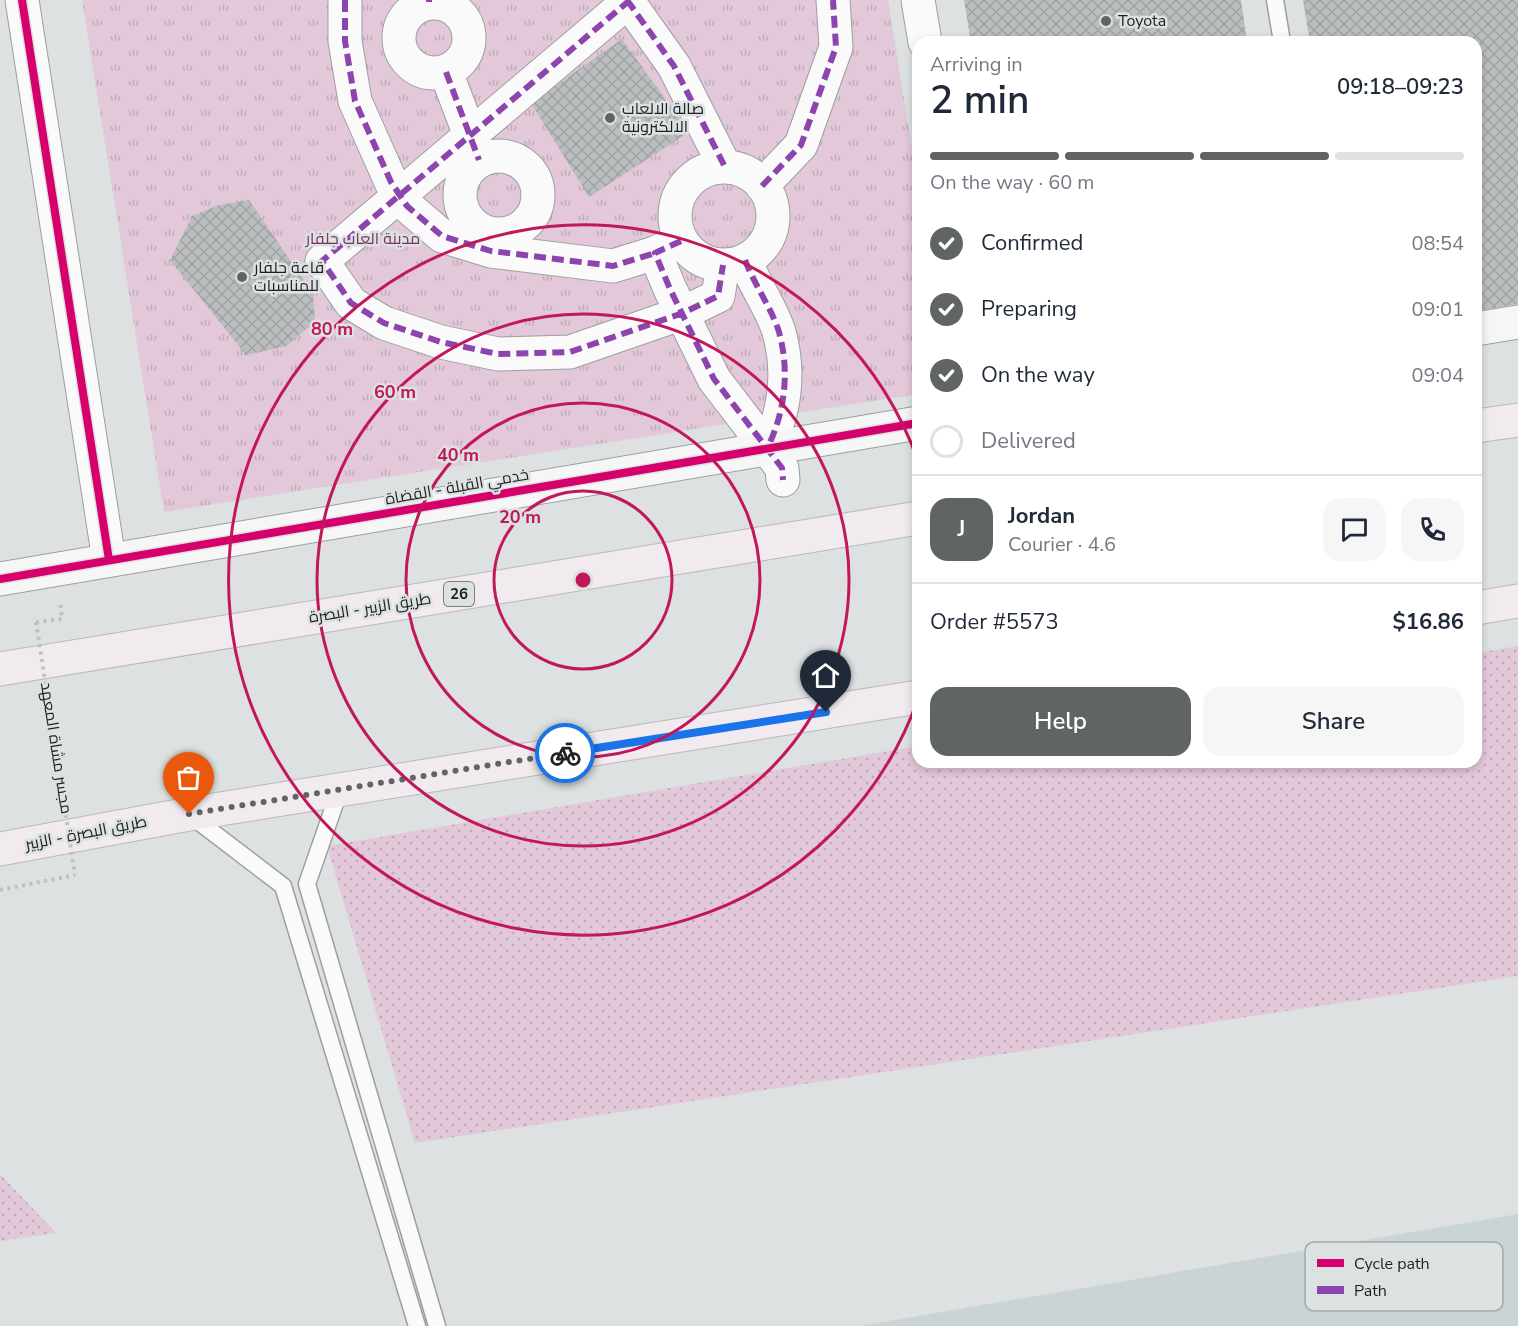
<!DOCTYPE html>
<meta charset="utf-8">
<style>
body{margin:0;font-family:"Nunito Sans",Cairo,sans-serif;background:#f6f6f7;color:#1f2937;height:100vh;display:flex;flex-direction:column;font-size:22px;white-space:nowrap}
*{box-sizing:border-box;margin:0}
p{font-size:20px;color:#747a83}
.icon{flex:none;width:33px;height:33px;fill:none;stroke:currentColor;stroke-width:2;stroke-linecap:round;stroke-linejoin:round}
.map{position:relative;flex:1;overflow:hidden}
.drawer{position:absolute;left:912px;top:36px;width:570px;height:732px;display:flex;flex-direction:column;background:#fff;border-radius:18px;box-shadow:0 3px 9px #0003}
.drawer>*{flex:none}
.pin{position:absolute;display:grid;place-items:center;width:51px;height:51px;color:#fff;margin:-62px -26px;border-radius:50% 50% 50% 0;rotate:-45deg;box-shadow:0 0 6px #0007}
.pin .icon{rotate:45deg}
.courier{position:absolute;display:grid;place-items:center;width:60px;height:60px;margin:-30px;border:4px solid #1a73e8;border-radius:50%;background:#fff;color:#222;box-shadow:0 2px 8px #0007}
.summary em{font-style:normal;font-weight:600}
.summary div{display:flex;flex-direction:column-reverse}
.summary{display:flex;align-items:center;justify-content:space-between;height:102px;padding:0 18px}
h1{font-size:39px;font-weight:600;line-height:45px}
.bar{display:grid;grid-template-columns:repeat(4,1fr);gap:9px 6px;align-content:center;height:72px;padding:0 18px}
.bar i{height:8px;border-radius:4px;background:#e0e1e3}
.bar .selected{background:#616464}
.bar p{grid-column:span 4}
.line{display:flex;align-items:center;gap:15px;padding:0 18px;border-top:2px solid #e0e1e3}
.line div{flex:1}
.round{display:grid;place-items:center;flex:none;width:63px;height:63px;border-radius:18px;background:#f6f6f7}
ol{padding:0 18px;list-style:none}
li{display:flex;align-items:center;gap:18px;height:66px}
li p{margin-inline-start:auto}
li .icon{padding:6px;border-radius:50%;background:#616464;color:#fff;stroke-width:4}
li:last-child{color:#747a83}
li i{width:33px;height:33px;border:3px solid #e0e1e3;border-radius:50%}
.cta{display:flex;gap:12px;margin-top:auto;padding:12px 18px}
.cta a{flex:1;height:69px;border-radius:18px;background:#616464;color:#fff;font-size:24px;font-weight:600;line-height:69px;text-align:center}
.cta a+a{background:#f6f6f7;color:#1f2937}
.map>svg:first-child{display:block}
.built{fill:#cad4d4}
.grass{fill:url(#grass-dots)}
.park{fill:url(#park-tufts)}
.building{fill:url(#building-cross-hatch)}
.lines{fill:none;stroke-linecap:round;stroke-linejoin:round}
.lane-casing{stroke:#9c9f9f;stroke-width:19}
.street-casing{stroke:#9c9f9f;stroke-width:35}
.secondary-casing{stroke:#9c9f9f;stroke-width:35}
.highway-casing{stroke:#bbb7ba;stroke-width:35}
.path{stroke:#bfc0c0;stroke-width:4;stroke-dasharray:3 4.5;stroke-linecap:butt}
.lane{stroke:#fafafa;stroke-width:16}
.street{stroke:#fafafa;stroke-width:33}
.secondary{stroke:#f7f6f7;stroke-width:33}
.highway{stroke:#f1ebef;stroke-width:33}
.path-bridge{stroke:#bfc0c0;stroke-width:4;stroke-dasharray:3 4.5;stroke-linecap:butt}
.quiet{stroke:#8e44ad;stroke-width:6;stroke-dasharray:12 6;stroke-linecap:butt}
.cycleway-casing{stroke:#dce2e2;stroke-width:11}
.cycleway{stroke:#d6006c;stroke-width:8}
.done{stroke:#616464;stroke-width:6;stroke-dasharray:0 10.8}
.route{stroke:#1a73e8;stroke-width:8}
.ring{fill:none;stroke:#c2185b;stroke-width:3}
.poi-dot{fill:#616464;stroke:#dce2e2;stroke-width:2}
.labels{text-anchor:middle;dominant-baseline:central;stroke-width:5;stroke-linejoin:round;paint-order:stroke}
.shield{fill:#dce2e2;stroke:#575a5a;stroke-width:1.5}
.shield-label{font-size:15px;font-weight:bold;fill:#1e2020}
.poi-label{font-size:16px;fill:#1e2020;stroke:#dce2e2;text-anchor:start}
.park-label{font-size:16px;fill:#7b3264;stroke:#dce2e2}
.street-label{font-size:16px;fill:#1e2020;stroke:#dce2e2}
.key{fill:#dce2e2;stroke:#a3a8a8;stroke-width:1.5}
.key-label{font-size:16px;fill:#1e2020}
.centre{fill:#c2185b;stroke:#dce2e2;stroke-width:3}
.ring-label{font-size:18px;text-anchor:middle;font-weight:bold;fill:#c2185b;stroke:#dce2e2;stroke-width:5;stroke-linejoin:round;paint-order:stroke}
</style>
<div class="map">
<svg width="1518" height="1326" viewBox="0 0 1518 1326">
<defs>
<pattern id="grass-dots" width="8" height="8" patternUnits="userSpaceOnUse" patternTransform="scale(1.5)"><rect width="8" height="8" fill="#e2c8d9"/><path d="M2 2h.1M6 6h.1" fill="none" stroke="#c1acba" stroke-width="1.8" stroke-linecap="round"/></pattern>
<pattern id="park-tufts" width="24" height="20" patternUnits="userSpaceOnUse" patternTransform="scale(1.5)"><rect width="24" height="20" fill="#e2c8d9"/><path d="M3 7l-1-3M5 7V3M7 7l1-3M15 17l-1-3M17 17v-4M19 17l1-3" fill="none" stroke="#c1acba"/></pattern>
<pattern id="building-cross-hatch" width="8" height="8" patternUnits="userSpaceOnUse" patternTransform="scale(1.5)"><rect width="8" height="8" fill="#bbbebe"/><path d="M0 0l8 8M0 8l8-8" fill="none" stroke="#a0a3a3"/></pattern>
</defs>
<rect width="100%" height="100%" fill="#dde1e1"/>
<path class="built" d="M1518 1214V1326H860Z"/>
<path class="grass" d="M1518 646V976L415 1143 327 846 918 746V762H1476V653Z
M0 1174 56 1233 0 1241Z"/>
<path class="park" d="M82 0H888L918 186V394L164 512Z"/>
<path class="building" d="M964 0H1241L1247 42H971Z
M1303 0H1518V304L1476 311V42H1310Z
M622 39 689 132 589 197 531 103Z
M249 200 313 294 315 321 287 346 246 355 170 260 192 216 219 205Z"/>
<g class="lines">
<g class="lane-casing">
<path id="lane" d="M1275 0 1282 42
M340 789 307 884 437 1326
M190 815 283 886 417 1326"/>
</g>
<g class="street-casing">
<path id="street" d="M22 0 109 560
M345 0V41L355 101 391 182 407 206 442 236 491 251 613 266 655 253
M627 0 674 66 725 167
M630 0 322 261 351 303 384 323 441 342 498 354 570 352 683 313 718 296 723 265
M918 0 925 42
M399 38a35 35 0 1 1 70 0a35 35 0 1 1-70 0Z
M446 72 477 154
M460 195a39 39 0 1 1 78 0a39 39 0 1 1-78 0Z
M675 216a49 49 0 1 1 98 0a49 49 0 1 1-98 0Z
M762 186 801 145 836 47 833 0
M676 243 655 253 670 289 714 379 782 468 783 480
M745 260C754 284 772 309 779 332 790 372 785 412 767 449"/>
</g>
<g class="secondary-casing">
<path id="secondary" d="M1476 329 1518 322
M0 579 918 423"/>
</g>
<g class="highway-casing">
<path id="highway" d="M1476 426 1518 420
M1476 608 1518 601
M0 669 918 518
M0 849 189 814 918 697"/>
</g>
<path class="path" d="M36 622 62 619 60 601
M0 890 75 875"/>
<use href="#lane" class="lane"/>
<use href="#street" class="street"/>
<use href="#secondary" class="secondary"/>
<use href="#highway" class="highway"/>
<path class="path-bridge" d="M36 622 75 875"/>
<path class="quiet" d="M345 0V41L355 101 391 182 407 206 442 236 491 251 613 266 655 253
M627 0 674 66 725 167
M630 0 322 261 351 303 384 323 441 342 498 354 570 352 683 313 718 296 723 265
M429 2V0
M446 72 479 160
M762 186 801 145 836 47 833 0
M681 241 655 253 670 289 714 379 782 468 783 480
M745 260C754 284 772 309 779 332 790 372 785 412 767 449"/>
<g class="cycleway-casing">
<path id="cycleway" d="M22 0 109 560
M0 579 918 423"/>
</g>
<use href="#cycleway" class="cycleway"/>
</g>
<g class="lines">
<path class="done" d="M189 814 565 753"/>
<path class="route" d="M565 753 826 712"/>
</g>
<g class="ring">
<circle cx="583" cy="580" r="89"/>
<circle cx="583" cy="580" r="177"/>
<circle cx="583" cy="580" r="266"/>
<path d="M918 699A355 355 0 1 1 918 461"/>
</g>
<g class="poi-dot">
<circle cx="1106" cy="21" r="6"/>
<circle cx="610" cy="118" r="6"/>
<circle cx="242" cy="277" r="6"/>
</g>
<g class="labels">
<rect class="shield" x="444" y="582" width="30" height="24" rx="4.5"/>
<g class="shield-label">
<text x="459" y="594">26</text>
</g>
<g class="poi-label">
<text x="1118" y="21">Toyota</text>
<text x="622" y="109">صالة الالعاب<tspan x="622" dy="18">الالكترونية</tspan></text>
<text x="254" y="268">قاعة جلفار<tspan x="254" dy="18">للمناسبات</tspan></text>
</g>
<g class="park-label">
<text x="363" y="239">مدينة العاب جلفار</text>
</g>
<g class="street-label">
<text transform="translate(457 487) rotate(-10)">خدمي القبلة - القضاة</text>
<text transform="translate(370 608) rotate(-9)">طريق الزبير - البصرة</text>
<text transform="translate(56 748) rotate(81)">مجسر مشاة المعهد</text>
<text transform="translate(86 833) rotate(-11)">طريق البصرة - الزبير</text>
</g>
</g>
<rect x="1305" y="1242" width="198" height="69" rx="9" class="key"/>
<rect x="1317" y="1259" width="27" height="8" fill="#d6006c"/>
<rect x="1317" y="1286" width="27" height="8" fill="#8e44ad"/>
<g class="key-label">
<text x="1354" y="1269">Cycle path</text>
<text x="1354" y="1296">Path</text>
</g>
<circle cx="583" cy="580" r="9" class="centre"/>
<g class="ring-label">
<text x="332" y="335">80 m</text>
<text x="395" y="398">60 m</text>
<text x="458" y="461">40 m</text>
<text x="520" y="523">20 m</text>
</g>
</svg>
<div class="pin" style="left:189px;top:814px;background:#ea580c"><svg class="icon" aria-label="bag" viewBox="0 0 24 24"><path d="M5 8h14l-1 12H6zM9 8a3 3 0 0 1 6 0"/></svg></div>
<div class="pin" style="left:826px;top:712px;background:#1f2937"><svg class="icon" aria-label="home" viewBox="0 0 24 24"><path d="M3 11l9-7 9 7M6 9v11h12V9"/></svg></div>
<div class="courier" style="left:565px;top:753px"><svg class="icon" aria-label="bike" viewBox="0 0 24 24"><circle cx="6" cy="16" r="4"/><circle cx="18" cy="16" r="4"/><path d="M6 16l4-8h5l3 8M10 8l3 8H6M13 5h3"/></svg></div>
<section class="drawer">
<div class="summary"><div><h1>2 min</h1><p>Arriving in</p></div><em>09:18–09:23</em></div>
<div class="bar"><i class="selected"></i><i class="selected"></i><i class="selected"></i><i></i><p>On the way · 60 m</p></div>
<ol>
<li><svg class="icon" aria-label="check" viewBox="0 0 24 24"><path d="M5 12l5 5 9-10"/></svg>Confirmed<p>08:54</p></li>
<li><svg class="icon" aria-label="check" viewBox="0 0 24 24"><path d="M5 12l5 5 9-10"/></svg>Preparing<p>09:01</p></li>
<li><svg class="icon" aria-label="check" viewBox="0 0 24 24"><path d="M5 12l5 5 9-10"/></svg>On the way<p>09:04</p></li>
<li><i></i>Delivered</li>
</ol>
<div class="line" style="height:108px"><b class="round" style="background:#616464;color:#fff">J</b><div><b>Jordan</b><p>Courier · 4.6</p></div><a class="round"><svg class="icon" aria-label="chat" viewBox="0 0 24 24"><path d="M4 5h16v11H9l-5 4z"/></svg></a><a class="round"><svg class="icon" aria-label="phone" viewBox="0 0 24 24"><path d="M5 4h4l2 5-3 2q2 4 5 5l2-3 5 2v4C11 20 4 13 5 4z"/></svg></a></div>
<div class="line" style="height:78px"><div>Order #5573</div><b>$16.86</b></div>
<div class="cta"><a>Help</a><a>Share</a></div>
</section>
</div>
